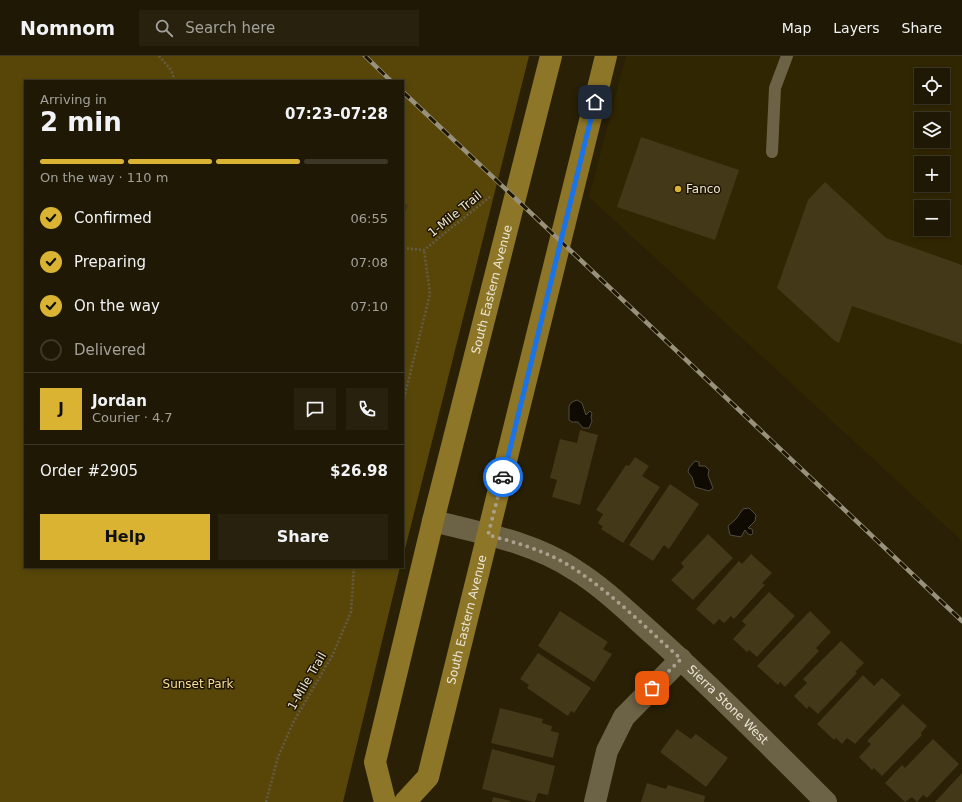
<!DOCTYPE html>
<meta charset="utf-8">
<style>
body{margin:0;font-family:"DejaVu Sans",sans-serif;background:#27210e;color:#f1f3f6;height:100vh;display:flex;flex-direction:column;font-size:15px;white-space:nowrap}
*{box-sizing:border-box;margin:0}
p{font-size:13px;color:#a1a09a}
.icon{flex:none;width:22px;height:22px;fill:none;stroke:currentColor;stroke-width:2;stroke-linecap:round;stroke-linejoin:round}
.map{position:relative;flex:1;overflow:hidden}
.sheet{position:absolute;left:24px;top:24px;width:380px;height:488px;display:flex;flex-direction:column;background:#1f1804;border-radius:0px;box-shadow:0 2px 6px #0003,0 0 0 1px #3c3726}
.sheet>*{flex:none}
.fabs{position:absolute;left:914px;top:12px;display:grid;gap:8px}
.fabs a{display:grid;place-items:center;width:36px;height:36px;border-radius:0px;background:#1f1804;box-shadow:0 2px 6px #0003,0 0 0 1px #3c3726;font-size:20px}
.pin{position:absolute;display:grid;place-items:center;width:34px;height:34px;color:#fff;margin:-17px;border-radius:8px;box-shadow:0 2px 6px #0006}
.courier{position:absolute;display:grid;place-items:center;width:40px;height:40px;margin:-20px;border:3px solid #1a73e8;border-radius:50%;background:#fff;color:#222;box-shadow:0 1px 5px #0007}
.summary em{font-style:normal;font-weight:600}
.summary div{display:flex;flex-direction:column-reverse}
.summary{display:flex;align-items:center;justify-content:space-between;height:68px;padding:0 16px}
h1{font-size:26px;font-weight:600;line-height:30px}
.bar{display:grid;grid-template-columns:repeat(4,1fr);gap:6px 4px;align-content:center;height:48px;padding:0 16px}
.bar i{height:5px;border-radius:3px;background:#3c3726}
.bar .active{background:#dab333}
.bar p{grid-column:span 4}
.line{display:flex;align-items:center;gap:10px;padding:0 16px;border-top:1px solid #3c3726}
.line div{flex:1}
.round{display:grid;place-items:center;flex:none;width:42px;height:42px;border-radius:0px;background:#27210e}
ol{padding:0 16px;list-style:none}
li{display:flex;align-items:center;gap:12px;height:44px}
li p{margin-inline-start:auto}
li .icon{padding:4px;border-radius:50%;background:#dab333;color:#111;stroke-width:4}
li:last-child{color:#a1a09a}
li i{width:22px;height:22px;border:2px solid #3c3726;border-radius:50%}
.action{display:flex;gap:8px;margin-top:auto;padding:8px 16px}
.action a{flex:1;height:46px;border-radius:0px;background:#dab333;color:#111;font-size:16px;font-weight:600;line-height:46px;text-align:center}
.action a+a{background:#27210e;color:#f1f3f6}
header{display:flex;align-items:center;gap:24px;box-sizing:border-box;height:56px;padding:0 20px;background:#1f1804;border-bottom:1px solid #3c3726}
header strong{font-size:19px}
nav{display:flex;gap:22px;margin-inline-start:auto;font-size:14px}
.search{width:280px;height:36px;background:#27210e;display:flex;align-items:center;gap:10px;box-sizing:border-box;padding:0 14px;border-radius:0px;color:#a1a09a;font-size:15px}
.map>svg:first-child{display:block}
.built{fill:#312602;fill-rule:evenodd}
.green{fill:#584609}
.water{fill:#100b02;stroke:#524d42}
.building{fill:#433818}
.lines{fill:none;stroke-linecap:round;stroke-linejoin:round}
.path{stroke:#645c44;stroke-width:2.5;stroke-dasharray:2 2;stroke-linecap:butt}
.service{stroke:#6c6246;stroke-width:12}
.minor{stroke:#6c6246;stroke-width:22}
.primary{stroke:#8d7627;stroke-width:22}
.rail-casing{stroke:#98917c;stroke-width:4.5}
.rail{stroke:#1f1600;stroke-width:3;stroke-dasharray:9;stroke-linecap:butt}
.done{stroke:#a8a18d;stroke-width:4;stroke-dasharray:0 7.2}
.route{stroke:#1a73e8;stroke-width:5}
.poi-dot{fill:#dab333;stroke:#1f1600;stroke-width:1.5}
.labels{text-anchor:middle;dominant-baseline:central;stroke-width:3;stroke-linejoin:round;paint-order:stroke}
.poi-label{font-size:12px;fill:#ece6d6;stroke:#1f1600;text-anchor:start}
.street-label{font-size:12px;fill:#ece6d6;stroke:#1f1600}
.park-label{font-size:12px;fill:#f8de97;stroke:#1f1600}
</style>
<header>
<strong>Nomnom</strong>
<div class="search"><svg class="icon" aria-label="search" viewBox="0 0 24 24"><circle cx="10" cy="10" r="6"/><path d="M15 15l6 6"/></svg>Search here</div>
<nav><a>Map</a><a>Layers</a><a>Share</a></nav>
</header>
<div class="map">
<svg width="962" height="746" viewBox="0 0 962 746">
<rect width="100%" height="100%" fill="#292005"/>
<path class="built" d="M626 0H962V485L589 141ZM921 19H943V41H921ZM921 63H943V85H921ZM921 107H943V129H921ZM921 151H943V173H921Z"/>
<path class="green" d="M0 0H529L403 501V25H25V511H400L343 746H0Z"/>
<path class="water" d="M577 344 582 347 586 359 590 355 592 357 591 361 592 365 589 372H583L578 366H572L569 364V350L572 346Z
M695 405 699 406V410H705L709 414 708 419 713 432 709 435 695 431 692 421 688 416 689 412Z
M749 452 756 459 755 465 748 472 752 473 753 477 751 479 748 478 745 474 741 481 730 479 728 470 736 463 743 453Z"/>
<path class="building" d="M641 81 739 114 715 184 617 151Z
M825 126 886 182 962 209V288L852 250 839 287 835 285 777 232 808 144Z
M403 146 408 150 403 158Z
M580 374 598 379 580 449 552 441 557 424 550 422 560 383 577 387Z
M635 401 649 410 642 420 660 431 623 487 601 473 603 471 598 467 603 458 596 454 626 409 629 410Z
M670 428 699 448 669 493 664 489 653 505 629 489Z
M708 478 733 502 693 544 671 524 684 511 681 507Z
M751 498 772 517 762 527 765 529 734 563 731 560 724 567 719 563 714 569 696 553 739 505 742 508Z
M769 536 795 560 757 601 749 594 747 596 733 583 746 569 742 565Z
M560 555 608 586 603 593 612 598 594 626 538 590Z
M810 555 831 576 816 592 819 595 785 631 780 626 778 629 757 610Z
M841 585 864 607 855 616 857 617 818 658 809 650 807 653 794 640 807 627 803 623Z
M538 597 591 632 574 657 571 655 568 660 527 632 529 629 520 623Z
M863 619 874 630 882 622 901 639 855 688 847 682 842 688 836 682 834 684 817 668Z
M903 648 927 670 921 677 922 679 882 720 874 712 872 714 859 701 871 688 867 685Z
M500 652 543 663 542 667 552 670 551 675 559 677 553 702 491 687Z
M677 673 691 683 696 678 728 702 706 731 660 696Z
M933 683 959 708 927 742 923 739 917 746 912 741 905 746 885 727 902 709 905 712Z
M492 693 555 710 548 739 538 737 535 746H533L482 733Z
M962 717V746H935Z
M647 727 666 733 668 729 705 740 704 746H641Z
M493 741 511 745 510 746H492Z"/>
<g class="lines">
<path class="path" d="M159 0 171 14 175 25
M403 192 424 194 491 140
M403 346 430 238 424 194
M266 746 278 701 294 665 332 600 351 556 354 511"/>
<path class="service" d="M772 96 775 32 787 0"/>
<g class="minor">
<path id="s1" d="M433 465C481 477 533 486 575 514 604 532 629 557 655 580 714 633 770 690 826 746"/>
<path d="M595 746 607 695 624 661 681 603"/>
</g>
<g class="primary">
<path id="s2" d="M385 746 375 706 433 465 551 0"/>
<path id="s3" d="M405 746 428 721 606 0"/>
</g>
<g class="rail-casing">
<path id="rail" d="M365 0 391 25
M403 36 962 565"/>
</g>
<use href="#rail" class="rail"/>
</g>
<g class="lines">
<path class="done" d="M503 421 488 479C518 487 550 496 576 514 614 539 647 573 681 603L652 632"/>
<path class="route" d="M503 421 595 46"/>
</g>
<circle class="poi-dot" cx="678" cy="133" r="4"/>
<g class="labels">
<g class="poi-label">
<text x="686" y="133">Fanco</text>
</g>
<g class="street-label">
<text transform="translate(455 158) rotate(-39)">1-Mile Trail</text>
<text stroke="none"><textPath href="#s2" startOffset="528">South Eastern Avenue</textPath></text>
<text stroke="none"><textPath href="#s3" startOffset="196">South Eastern Avenue</textPath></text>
<text transform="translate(307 625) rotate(-60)">1-Mile Trail</text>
<text stroke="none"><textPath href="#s1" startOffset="355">Sierra Stone West</textPath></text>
</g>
<g class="park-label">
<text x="198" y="628">Sunset Park</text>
</g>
</g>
</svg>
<div class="fabs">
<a><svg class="icon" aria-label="locate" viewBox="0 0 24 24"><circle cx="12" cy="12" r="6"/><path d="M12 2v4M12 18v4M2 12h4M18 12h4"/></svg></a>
<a><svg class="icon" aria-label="layers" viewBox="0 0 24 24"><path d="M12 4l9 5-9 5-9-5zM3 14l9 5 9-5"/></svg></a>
<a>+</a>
<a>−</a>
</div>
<div class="pin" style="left:652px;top:632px;background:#ea580c"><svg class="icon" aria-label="bag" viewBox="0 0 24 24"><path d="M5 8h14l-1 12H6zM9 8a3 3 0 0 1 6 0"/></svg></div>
<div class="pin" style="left:595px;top:46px;background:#1f2937"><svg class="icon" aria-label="home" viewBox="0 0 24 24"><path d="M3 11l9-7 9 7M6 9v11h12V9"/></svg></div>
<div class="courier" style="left:503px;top:421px"><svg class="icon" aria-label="car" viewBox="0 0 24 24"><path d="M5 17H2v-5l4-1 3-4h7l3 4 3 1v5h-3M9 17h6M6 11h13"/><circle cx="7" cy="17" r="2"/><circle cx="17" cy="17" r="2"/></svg></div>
<section class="sheet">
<div class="summary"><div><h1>2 min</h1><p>Arriving in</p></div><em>07:23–07:28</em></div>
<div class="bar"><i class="active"></i><i class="active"></i><i class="active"></i><i></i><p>On the way · 110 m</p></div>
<ol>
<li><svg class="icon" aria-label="check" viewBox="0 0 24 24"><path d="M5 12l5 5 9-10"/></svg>Confirmed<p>06:55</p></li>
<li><svg class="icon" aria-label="check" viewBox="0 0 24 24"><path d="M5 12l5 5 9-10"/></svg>Preparing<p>07:08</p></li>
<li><svg class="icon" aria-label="check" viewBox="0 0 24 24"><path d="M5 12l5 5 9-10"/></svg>On the way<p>07:10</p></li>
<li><i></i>Delivered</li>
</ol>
<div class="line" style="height:72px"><b class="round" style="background:#dab333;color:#111">J</b><div><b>Jordan</b><p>Courier · 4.7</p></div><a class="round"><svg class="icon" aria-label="chat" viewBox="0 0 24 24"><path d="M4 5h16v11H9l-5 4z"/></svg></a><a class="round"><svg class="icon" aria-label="phone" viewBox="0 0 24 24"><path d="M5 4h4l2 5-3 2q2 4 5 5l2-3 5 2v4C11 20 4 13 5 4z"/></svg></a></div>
<div class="line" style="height:52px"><div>Order #2905</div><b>$26.98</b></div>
<div class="action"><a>Help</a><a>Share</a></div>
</section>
</div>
